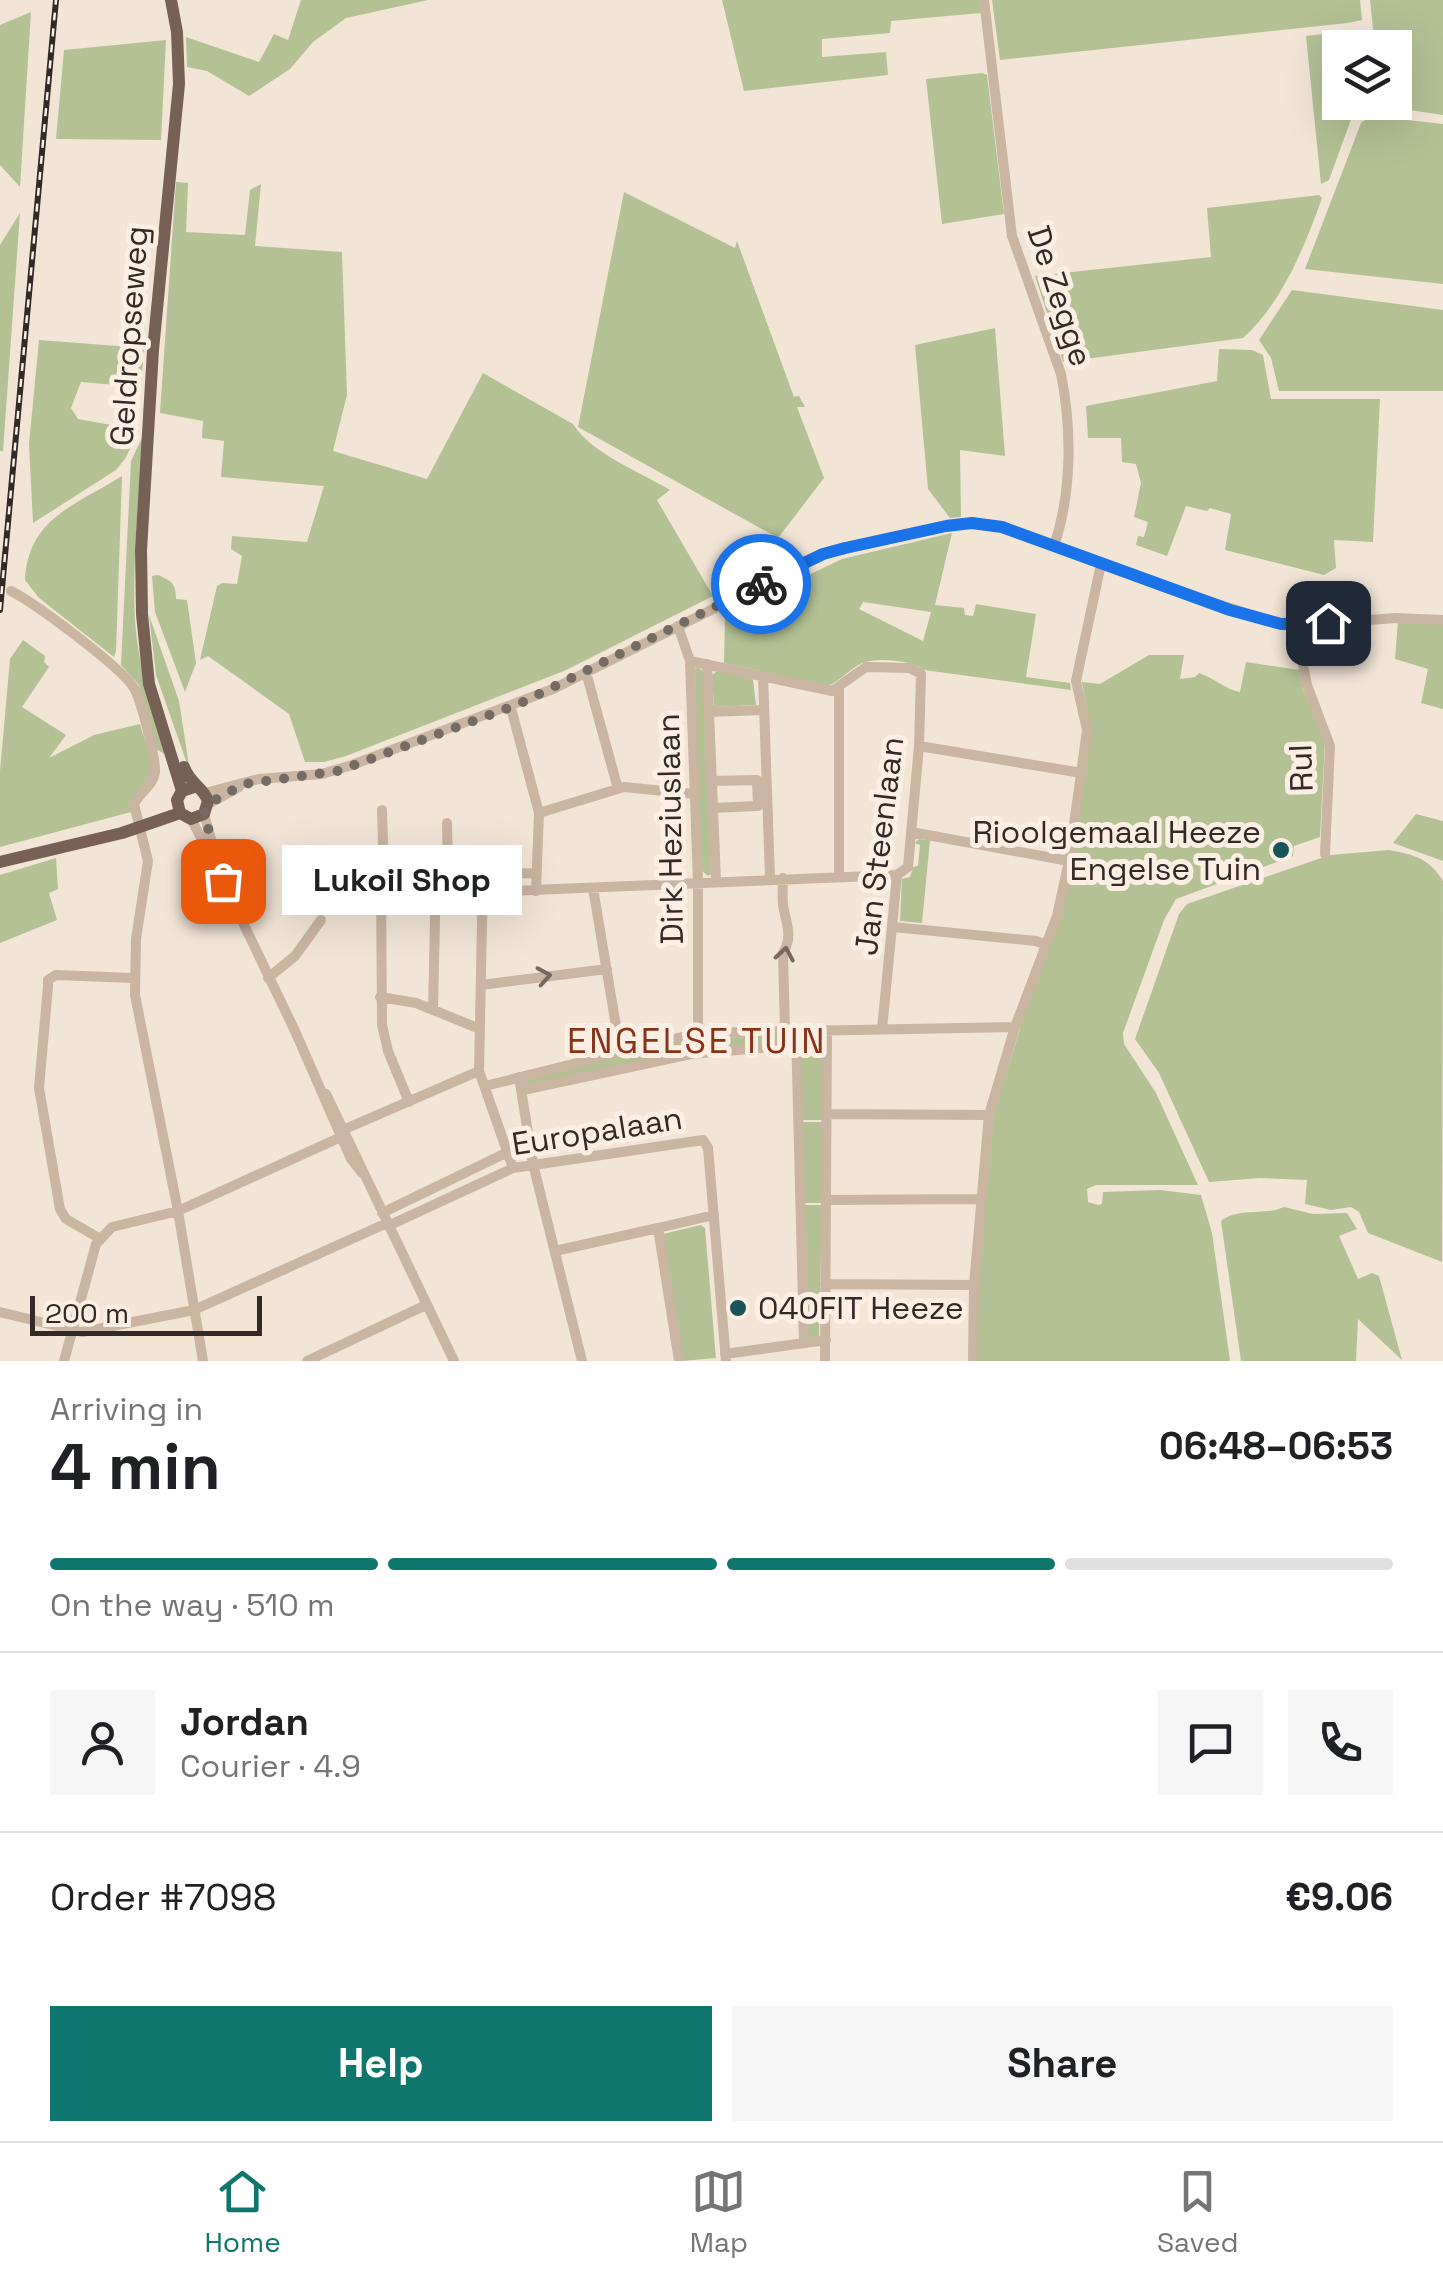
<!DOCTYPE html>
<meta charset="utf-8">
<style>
body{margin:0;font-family:"Space Grotesk",sans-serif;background:#f6f6f6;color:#202124;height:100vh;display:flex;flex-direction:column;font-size:38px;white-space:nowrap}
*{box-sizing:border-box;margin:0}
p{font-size:32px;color:#757577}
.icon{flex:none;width:55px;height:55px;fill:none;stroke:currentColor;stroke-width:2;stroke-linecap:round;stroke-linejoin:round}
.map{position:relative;height:1361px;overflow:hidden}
.panel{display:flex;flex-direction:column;background:#fff;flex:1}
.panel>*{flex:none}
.fabs{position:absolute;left:1322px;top:30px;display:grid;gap:20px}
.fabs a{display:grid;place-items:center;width:90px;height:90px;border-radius:0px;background:#fff;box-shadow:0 10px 40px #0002;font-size:50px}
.scale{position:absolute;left:30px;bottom:25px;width:232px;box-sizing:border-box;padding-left:10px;border:5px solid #342a25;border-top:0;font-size:28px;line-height:35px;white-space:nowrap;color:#342a25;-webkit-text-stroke:8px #faefe2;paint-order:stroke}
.pin{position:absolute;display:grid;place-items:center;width:85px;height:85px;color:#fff;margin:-42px;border-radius:20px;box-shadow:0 5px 15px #0006}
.courier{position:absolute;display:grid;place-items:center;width:100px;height:100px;margin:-50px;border:8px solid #1a73e8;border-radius:50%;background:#fff;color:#222;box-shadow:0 2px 12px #0007}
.bubble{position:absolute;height:70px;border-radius:0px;background:#fff;box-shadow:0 10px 40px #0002;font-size:32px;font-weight:700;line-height:70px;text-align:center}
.overview em{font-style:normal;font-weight:700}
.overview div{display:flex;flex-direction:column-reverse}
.overview{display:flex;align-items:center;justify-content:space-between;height:170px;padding:0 50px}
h1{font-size:65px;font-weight:700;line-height:75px}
.bar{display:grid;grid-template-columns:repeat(4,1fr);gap:15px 10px;align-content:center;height:120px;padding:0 50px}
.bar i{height:12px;border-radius:8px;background:#e0e0e0}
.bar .active{background:#0f766e}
.bar p{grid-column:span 4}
.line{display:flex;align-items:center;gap:25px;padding:0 50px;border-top:2px solid #e0e0e0}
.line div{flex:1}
.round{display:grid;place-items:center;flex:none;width:105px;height:105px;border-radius:0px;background:#f6f6f6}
.cta{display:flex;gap:20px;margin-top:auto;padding:20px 50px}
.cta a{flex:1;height:115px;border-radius:0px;background:#0f766e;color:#fff;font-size:40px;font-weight:700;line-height:115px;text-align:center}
.cta a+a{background:#f6f6f6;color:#202124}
.tab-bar{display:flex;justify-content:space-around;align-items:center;height:140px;border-top:2px solid #e0e0e0;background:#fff;font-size:28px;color:#757577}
.tab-bar a{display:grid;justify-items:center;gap:5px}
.tab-bar .active{color:#0f766e}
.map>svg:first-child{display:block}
.green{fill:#b3c195;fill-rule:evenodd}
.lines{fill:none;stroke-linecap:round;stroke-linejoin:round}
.minor{stroke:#cab4a2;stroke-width:10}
.major{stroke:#776054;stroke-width:12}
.rail-casing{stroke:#342a25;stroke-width:6}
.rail{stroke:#faefe2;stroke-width:2.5;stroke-dasharray:8;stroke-linecap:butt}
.oneway{stroke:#78685d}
.done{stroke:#766b63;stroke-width:10;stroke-dasharray:0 18}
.route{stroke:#1a73e8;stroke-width:12}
.poi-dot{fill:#185458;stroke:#faefe2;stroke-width:4}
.labels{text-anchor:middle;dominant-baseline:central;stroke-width:10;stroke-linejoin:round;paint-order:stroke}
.street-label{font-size:32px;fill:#342a25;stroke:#faefe2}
.poi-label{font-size:32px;fill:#342a25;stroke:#faefe2;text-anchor:end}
.neighbourhood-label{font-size:35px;letter-spacing:2.5px;fill:#883319;stroke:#faefe2}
</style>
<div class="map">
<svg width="1443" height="1361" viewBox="0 0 1443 1361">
<rect width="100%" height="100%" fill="#f2e5d6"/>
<path class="green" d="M301 0H428L346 18 313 42 290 69 249 96 207 71 187 67 186 37 259 62 274 34 288 40Z
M722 0H979L981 13 891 21 890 33 822 39V57L886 52 888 75 744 91Z
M992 0H1360L1362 20 1348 23 1000 60Z
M1370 0H1443V115L1369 104 1395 102V48L1375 47Z
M31 12 20 187 0 165V25Z
M1359 30 1364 35 1365 47 1340 48V102L1357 103 1329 180 1321 184 1306 36Z
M166 40 161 140 56 139 64 50Z
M982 73 987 75 1004 214 942 224 926 79Z
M1371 116 1443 124V284L1305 269 1361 123Z
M176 182 188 183 186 232 245 235 250 190 261 184 255 246 342 252 347 395 333 451 427 479 483 373 573 424C592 454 640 472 670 490L657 500 713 596 564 671 346 756 324 762H305L289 714 208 656 200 660 217 586 222 583 237 584 242 556 231 549 232 536 307 542 324 486 221 477 224 441 202 438 203 421 160 413Z
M624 192 735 248 737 241 794 397 799 396 805 407H797L824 478 778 538 578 427Z
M1319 195 1322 198C1305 246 1282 303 1243 338L1063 362 1035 276 1211 257 1207 208Z
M20 213 3 451H0V245Z
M1292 290 1443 310V391H1279L1271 358 1259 340Z
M995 328 1005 456 960 450 961 517 950 518 928 489 915 345Z
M39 340 144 348 141 387 81 382 71 408 78 419 139 430 125 459 116 470 33 523 29 444Z
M1219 349 1252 350 1263 355 1271 399H1380L1373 542 1334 540 1336 568 1324 575 1225 550 1231 514 1210 508 1207 511 1186 506 1167 556 1136 545 1138 536 1144 537 1148 522 1134 517 1141 483 1136 464 1122 462 1121 438H1088L1086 406 1217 381Z
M143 436C139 497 132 559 135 620 138 665 153 712 166 755L153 747 139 685 121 665 131 461Z
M122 476 116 651 114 657 39 598 25 580C28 518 76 505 122 476Z
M952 533 935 605 964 608 965 615 973 616 976 604 1036 614 1026 677 1070 683 1071 690 924 670C912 660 877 657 862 663 850 669 841 680 828 686L724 663 725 615 842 559ZM863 602 931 612 923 641 859 609Z
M158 575C172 581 176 584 176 599L187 600 196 663 185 692 155 612 152 576Z
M149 615 179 701 190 772 156 675Z
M1398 620 1443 622V709L1421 703 1428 669 1395 659Z
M23 640 45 656 44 662 49 667 22 707 66 735 49 758 94 735 140 724C143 736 151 753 152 766 152 783 131 790 131 812L0 847V771L10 659Z
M1149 655H1184L1180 679 1195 677 1199 673C1214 678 1227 690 1240 692L1246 662 1299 670 1303 689 1325 741 1320 837 1294 846 1293 856 1176 899 1164 920 1123 1033 1124 1044 1156 1093 1198 1185H1096L1087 1189 1088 1202 1098 1205 1102 1204 1103 1192 1160 1190 1201 1195 1212 1233 1230 1361H977V1294L994 1113 1020 1029 1018 1024 1054 934 1090 726 1082 682 1100 684Z
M698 667 704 672 711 874 708 876 701 870 695 669Z
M717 671 753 679 756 705 714 707 712 675Z
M1416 814 1443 821V861L1393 843Z
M919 839 930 840 922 923 900 921 902 879 910 877 913 867 918 866 920 845 915 843Z
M1389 850C1415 855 1429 858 1443 881L1442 1262 1368 1233 1359 1212 1351 1207 1331 1210 1305 1204 1307 1180 1260 1178 1209 1182 1159 1073 1135 1039 1179 914 1187 904 1330 855Z
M56 858 58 889 49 893 57 920 0 943V875Z
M818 1034 822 1038 823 1120H802L800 1039Z
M793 1035 794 1041 524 1085 525 1080 691 1039Z
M802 1122H823L822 1203H804Z
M804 1205H822L819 1338H809L807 1334Z
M1284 1207 1313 1214 1347 1213 1357 1229 1339 1236 1358 1279 1372 1273 1379 1276 1402 1360 1358 1319 1356 1361H1241L1221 1221C1238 1207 1264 1216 1284 1207Z
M701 1225 705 1228 716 1358 682 1361 663 1234Z"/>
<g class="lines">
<path class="minor" d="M984 0 1012 236 1061 374C1072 429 1072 493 1054 546
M11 591C35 603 121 667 134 688 141 700 156 758 155 772 154 785 140 792 134 804L148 861 136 939 135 995 178 1211 203 1361
M678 626 690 661 698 882V1033
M1295 626 1307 685 1330 746 1325 854
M690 661 832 691 866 667 910 668 921 674 919 746 908 867 897 875 882 1029
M707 664 716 880
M586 672 618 789
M763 676 770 878
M511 708 539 813 536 891
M708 712 762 710
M919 746 1082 773
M711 781 757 780 758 806 712 808
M205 793 259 779 322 774 352 765 553 689 823 554 946 526 972 523 1002 527 1167 588 1281 624 1295 626 1395 618 1443 620
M208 804 239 787
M382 810 384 876
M539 813 624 787 694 794
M204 814 223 881 295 1031 351 1159 362 1173
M191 819 214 862
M447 823 448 875
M911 832 1069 861
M483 874 479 1071 513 1168
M306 875 536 873
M839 875V688
M381 876 382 1025 388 1051 409 1102
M783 878C783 886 782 896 783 904 785 921 794 935 783 953L785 1031
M593 888 620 1050
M483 892 897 875
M893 927 1036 941 1046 945
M268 978 295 956 321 920
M481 985 607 969
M380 997 416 1003 480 1029
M433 1010 436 875
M796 1031 804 1342
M519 1077 533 1164 582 1361
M485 1086 698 1033 1015 1027
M523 1090 691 1054 797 1045
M326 1094 454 1361
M827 1114 989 1115
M825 1200 981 1199
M382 1213 508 1152
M388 1226 513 1168 703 1140 708 1148 726 1361
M99 1238 66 1219 60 1209 39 1088 48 986V980L56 975 133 978
M555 1251 658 1228
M825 1284 974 1285
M0 1312 82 1332 194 1310 387 1223
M725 1354 826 1340
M64 1361 96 1244 112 1227 178 1211 341 1137 345 1129 479 1071
M307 1361 426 1305
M679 1361 658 1228 714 1215
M825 1361 827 1030
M973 1361 974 1285 989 1115 1015 1027 1057 916 1069 861 1087 730 1076 681 1101 564"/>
<path class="major" d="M171 0 177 32 179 84 153 350 141 550 142 614 149 684 182 791
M184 767C190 784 203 787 208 801L204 814 191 819 180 813 177 800 182 791 194 787
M0 862 122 833 180 813"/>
<g class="rail-casing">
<path id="rail" d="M0 610 56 0"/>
</g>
<use href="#rail" class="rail"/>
</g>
<defs><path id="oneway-chevron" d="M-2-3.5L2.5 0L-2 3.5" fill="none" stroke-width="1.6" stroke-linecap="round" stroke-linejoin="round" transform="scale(2.5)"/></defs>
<g class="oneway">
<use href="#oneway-chevron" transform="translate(785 954) rotate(-80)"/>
<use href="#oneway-chevron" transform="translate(544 976) rotate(-10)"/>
</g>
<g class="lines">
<path class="done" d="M223 881 204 814 208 804 244 784 338 771 519 704 761 584"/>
<path class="route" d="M761 584 823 554 845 548 946 526 972 523 1002 527 1230 610 1281 624 1328 623"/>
</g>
<g class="poi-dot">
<circle cx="1281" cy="850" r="10"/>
<circle cx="738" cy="1308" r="10"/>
</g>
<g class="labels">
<g class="street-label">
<text transform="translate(1060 296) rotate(72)">De Zegge</text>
<text transform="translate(129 336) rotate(-86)">Geldropseweg</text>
<text transform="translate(1301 768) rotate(-92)">Rul</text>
<text transform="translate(670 829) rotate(-91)">Dirk Heziuslaan</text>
<text transform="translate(879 846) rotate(-83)">Jan Steenlaan</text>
<text transform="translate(597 1131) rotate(-9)">Europalaan</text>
</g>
<g class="poi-label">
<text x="1261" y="832">Rioolgemaal Heeze<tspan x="1261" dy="37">Engelse Tuin</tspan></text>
<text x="758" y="1308" text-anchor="start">040FIT Heeze</text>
</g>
<g class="neighbourhood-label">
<text x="697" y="1041">ENGELSE TUIN</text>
</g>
</g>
</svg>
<div class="fabs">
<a><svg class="icon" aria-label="layers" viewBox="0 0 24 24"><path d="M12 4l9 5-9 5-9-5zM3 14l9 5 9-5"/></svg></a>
</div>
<div class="scale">200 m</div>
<div class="pin" style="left:223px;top:881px;background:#ea580c"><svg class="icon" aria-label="bag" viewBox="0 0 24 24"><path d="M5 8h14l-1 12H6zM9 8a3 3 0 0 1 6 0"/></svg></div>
<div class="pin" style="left:1328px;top:623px;background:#1f2937"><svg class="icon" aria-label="home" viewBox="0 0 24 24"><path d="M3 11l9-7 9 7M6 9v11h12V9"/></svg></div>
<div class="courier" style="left:761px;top:584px"><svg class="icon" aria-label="bike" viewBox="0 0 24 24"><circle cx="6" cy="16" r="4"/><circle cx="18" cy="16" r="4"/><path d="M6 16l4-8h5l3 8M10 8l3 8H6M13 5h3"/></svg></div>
<div class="bubble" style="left:282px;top:845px;width:240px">Lukoil Shop</div>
</div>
<section class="panel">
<div class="overview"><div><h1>4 min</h1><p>Arriving in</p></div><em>06:48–06:53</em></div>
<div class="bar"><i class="active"></i><i class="active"></i><i class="active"></i><i></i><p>On the way · 510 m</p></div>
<div class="line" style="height:180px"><a class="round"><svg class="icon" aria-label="person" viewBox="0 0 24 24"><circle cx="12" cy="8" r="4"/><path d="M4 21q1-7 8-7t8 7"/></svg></a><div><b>Jordan</b><p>Courier · 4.9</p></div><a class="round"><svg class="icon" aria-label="chat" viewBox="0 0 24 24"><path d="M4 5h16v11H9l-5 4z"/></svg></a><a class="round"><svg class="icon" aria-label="phone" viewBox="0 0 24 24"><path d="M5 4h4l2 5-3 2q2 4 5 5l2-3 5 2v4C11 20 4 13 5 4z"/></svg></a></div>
<div class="line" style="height:130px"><div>Order #7098</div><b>€9.06</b></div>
<div class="cta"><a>Help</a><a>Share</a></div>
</section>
<nav class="tab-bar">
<a class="active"><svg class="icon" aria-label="home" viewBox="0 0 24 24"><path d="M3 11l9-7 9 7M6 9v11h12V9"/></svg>Home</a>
<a><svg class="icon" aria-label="map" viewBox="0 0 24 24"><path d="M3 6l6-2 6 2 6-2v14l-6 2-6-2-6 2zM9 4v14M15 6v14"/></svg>Map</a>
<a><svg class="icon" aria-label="saved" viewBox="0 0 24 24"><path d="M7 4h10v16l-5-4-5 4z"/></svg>Saved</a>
</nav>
